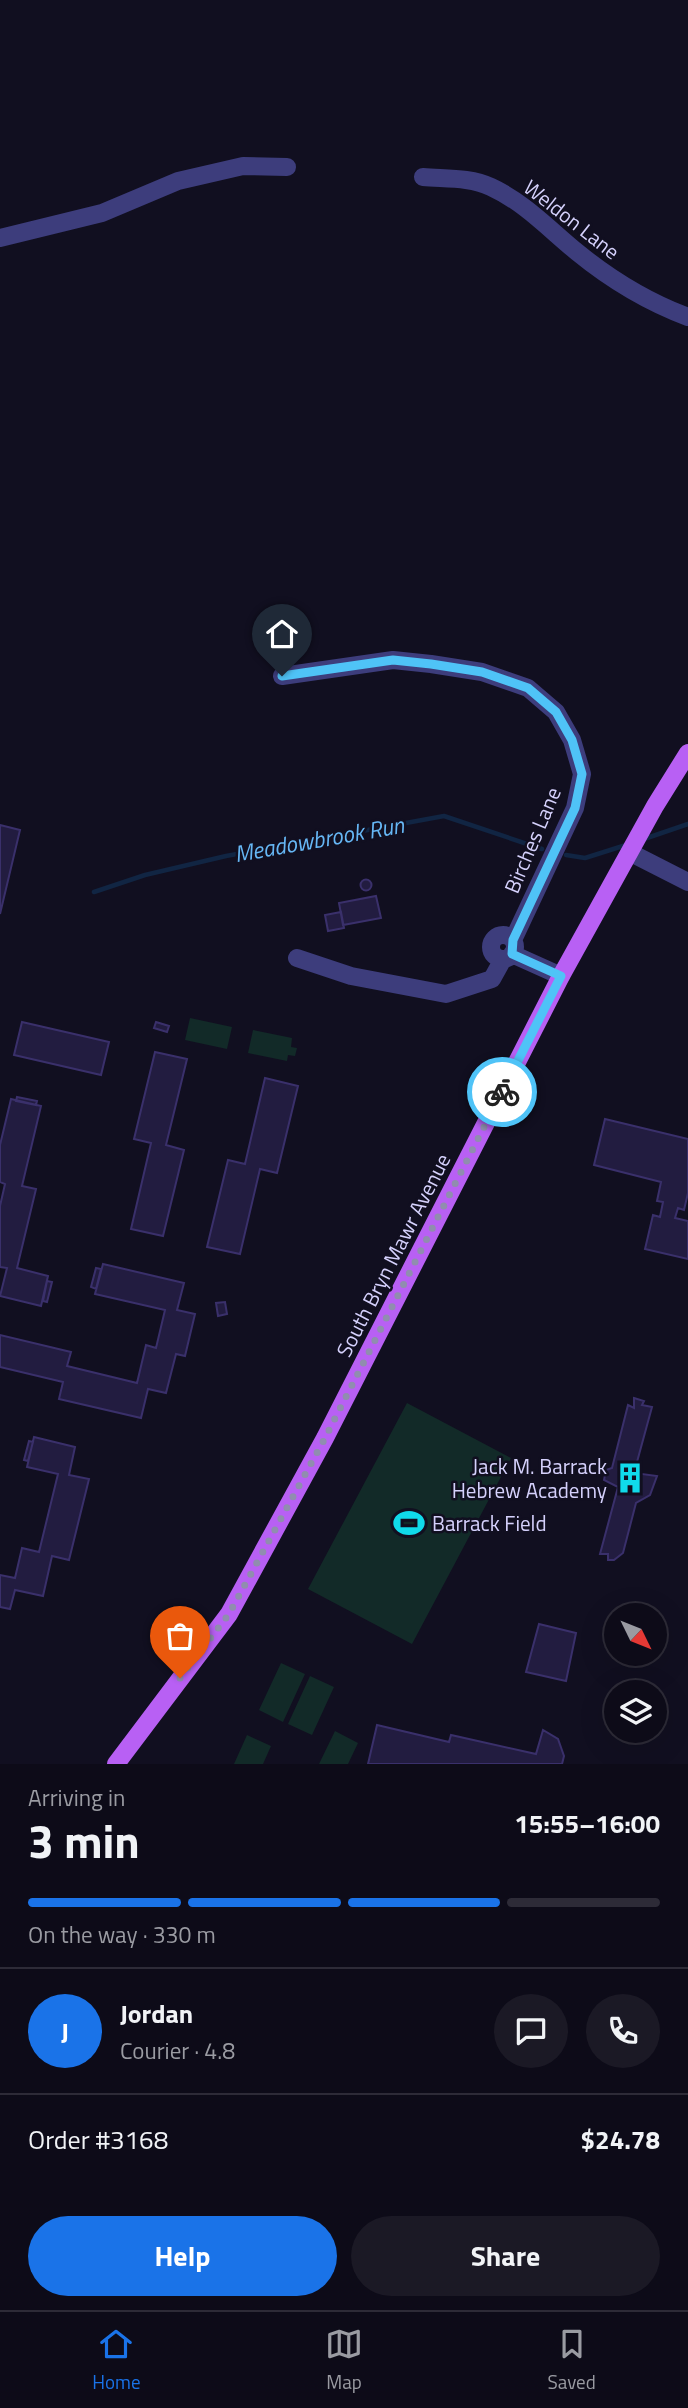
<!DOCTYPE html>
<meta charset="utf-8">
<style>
body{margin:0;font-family:"Titillium Web",sans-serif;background:#1b1925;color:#f1f3f6;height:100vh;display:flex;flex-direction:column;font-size:26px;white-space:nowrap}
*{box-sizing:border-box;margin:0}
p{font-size:23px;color:#9a9ba2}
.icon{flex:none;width:38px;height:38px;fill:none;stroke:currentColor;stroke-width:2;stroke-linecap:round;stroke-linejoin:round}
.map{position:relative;height:1764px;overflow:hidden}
.details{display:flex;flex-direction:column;background:#0d0b18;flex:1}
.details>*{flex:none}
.needle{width:46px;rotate:133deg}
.fabs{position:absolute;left:604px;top:1603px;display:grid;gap:14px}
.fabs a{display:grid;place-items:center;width:63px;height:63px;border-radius:50%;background:#0d0b18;box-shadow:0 7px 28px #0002,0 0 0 2px #2d2b37;font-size:35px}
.pin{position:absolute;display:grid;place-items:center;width:60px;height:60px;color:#fff;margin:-72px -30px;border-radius:50% 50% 50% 0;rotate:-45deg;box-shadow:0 0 7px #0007}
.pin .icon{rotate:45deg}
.courier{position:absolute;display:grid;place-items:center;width:70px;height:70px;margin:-35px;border:5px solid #4fc3f7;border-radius:50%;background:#fff;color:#222;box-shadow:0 2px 9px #0007}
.summary em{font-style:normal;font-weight:700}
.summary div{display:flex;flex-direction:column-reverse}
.summary{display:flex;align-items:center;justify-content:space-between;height:119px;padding:0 28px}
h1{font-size:46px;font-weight:700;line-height:52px}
.bar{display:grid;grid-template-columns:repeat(4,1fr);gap:10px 7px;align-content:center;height:84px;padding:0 28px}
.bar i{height:9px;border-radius:5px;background:#2d2b37}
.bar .on{background:#1a73e8}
.bar p{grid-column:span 4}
.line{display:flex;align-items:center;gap:18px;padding:0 28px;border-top:2px solid #2d2b37}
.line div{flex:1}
.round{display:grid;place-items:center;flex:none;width:74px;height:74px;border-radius:37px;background:#1b1925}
.primary-button{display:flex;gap:14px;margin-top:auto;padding:14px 28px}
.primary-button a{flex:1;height:80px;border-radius:42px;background:#1a73e8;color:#fff;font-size:28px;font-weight:700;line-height:80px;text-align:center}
.primary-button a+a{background:#1b1925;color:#f1f3f6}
.tabs{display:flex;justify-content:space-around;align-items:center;height:98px;border-top:2px solid #2d2b37;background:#0d0b18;font-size:19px;color:#9a9ba2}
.tabs a{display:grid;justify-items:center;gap:4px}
.tabs .on{color:#1a73e8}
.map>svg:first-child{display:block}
.green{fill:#122a28}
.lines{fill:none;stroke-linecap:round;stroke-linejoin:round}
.stream{stroke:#112543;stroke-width:4.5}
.building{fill:#221c40;stroke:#3a306b;stroke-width:2}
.minor{stroke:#3d3d7c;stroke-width:18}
.major{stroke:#b860f4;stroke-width:18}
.done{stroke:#908daf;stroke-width:7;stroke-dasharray:0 12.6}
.route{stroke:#4fc3f7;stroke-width:9}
.labels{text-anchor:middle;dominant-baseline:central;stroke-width:5;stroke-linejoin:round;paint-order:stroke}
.street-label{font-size:21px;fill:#d5d1fc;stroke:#110f20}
.poi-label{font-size:21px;fill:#d5d1fc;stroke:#110f20;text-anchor:end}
.water-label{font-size:23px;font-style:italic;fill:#66b7f5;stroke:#110f20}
</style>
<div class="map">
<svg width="688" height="1764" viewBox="0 0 688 1764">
<rect width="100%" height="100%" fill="#110f20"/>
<path class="green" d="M190 1018 232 1027 227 1049 185 1040Z
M253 1030 292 1038 291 1047 297 1048 295 1056 288 1055 287 1061 248 1053Z
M407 1403 511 1458 412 1644 308 1589Z
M281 1663 305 1674 283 1722 259 1710Z
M310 1676 334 1687 312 1735 288 1724Z
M335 1731 358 1743 348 1764H319Z
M247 1735 271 1746 263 1764H234Z"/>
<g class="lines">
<path class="stream" d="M644 839 688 824
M566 855 585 858 626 845
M94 892 145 875 226 856 444 816 542 849"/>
</g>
<path class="building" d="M0 825 20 830 0 914Z
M360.5 885a5.5 5.5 0 1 1 11 0a5.5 5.5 0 1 1-11 0Z
M376 896 381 918 343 925 339 903Z
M341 912 344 928 328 931 325 915Z
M22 1022 109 1042 101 1075 14 1055Z
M156 1022 169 1026 167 1032 154 1028Z
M155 1052 187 1059 166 1145 184 1150 163 1236 131 1229 151 1143 134 1139Z
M265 1078 298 1086 277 1173 260 1169 240 1254 207 1247 228 1160 245 1164Z
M17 1097 37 1101 36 1105 16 1101Z
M11 1099 41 1106 22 1186 36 1189 17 1268 48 1276 41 1306 0 1296 7 1268 0 1267V1206L5 1184 0 1182V1145Z
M605 1119 688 1139V1193L684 1210 678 1208 675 1218 688 1221V1259L645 1249 653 1215 660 1217 663 1202 657 1201 661 1182 594 1165Z
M103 1264 184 1283 177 1310 195 1314 185 1356 176 1354 166 1393 148 1389 141 1418 59 1399 63 1382 0 1367V1335L71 1352 67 1366 137 1383 146 1345 156 1348 165 1310 95 1294Z
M96 1268 101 1269 96 1289 91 1287Z
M47 1281 52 1282 47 1302 43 1301Z
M225 1302 227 1314 218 1316 216 1303Z
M634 1398 644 1401 642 1405 652 1407 634 1473 657 1476 650 1495 636 1503 623 1553 614 1560H608V1554H600L618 1487 604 1480 606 1470 612 1468 628 1405 634 1408Z
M34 1437 75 1447 69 1475 89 1479 69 1560 52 1556 43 1596 15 1590 10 1609 0 1607V1575L15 1578 22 1548 39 1552 58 1474 27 1467Z
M29 1441 33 1442 28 1461 24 1460Z
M539 1624 576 1633 566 1681 526 1672Z
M377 1725 449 1742 451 1735 536 1754 543 1730 558 1739 564 1756 562 1764H368Z"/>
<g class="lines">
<path class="minor" d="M423 177C445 179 470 177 491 187 524 202 550 230 577 252 610 279 648 302 688 317
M0 238 102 213 178 181 243 166 287 167
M282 676 393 660 431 664 482 672 528 688 556 712 572 740 582 774 575 808 513 940
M631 853 688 882
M491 947a12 12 0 1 1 24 0a12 12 0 1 1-24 0Z
M512 954 561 976
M297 958 351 976 446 994 492 979 503 959"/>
<path class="major" d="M116 1764 229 1614 325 1438 561 976 655 806 688 753"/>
</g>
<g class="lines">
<path class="done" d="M180 1678 229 1614 325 1438 502 1092"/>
<path class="route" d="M282 676 393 660 431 664 482 672 528 688 556 712 572 740 582 774 575 808 513 940 512 954 561 976 502 1092"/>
</g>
<defs>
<g id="building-bare" transform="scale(2.415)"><path d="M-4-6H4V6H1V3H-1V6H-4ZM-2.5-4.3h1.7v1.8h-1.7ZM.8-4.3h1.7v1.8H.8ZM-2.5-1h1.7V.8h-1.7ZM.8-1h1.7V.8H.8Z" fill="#10daea" stroke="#110f20" stroke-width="2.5" paint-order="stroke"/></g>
<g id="stadium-bare" transform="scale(2.415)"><path d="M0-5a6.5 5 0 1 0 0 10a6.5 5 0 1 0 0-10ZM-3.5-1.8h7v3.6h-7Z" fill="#10daea" stroke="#110f20" stroke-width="2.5" paint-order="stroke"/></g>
</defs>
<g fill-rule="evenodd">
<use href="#building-bare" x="630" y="1478"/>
<use href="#stadium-bare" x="409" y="1523"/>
</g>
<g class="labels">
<g class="street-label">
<text transform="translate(572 219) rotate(38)">Weldon Lane</text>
<text transform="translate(532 840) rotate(-67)">Birches Lane</text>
<text transform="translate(393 1255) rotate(-63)">South Bryn Mawr Avenue</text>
</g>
<g class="poi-label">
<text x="607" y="1466">Jack M. Barrack<tspan x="607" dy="24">Hebrew Academy</tspan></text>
<text x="432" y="1523" text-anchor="start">Barrack Field</text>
</g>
<g class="water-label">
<text transform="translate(319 839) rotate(-10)">Meadowbrook Run</text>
</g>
</g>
</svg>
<div class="fabs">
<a><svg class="needle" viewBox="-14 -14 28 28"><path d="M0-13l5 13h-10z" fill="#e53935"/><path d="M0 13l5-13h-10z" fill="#9a9ba2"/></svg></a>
<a><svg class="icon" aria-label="layers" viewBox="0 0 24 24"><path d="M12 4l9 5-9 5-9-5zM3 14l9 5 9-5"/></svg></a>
</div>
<div class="pin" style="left:180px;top:1678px;background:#ea580c"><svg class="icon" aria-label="bag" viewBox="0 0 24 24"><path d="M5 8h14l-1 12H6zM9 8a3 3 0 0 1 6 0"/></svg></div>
<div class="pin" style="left:282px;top:676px;background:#1f2937"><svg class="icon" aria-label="home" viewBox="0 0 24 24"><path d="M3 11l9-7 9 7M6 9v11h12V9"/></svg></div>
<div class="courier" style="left:502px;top:1092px"><svg class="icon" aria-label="bike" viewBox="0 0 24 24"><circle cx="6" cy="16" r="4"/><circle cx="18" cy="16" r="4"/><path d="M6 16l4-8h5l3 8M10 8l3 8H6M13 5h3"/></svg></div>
</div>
<section class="details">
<div class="summary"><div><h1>3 min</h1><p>Arriving in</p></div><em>15:55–16:00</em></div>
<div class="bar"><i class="on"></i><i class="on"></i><i class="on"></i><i></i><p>On the way · 330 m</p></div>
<div class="line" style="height:126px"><b class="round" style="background:#1a73e8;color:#fff">J</b><div><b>Jordan</b><p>Courier · 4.8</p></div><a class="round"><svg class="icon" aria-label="chat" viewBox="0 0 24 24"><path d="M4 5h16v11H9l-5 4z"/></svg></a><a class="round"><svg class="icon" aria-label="phone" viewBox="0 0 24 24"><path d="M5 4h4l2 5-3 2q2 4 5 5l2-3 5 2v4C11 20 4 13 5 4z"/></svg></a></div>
<div class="line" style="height:91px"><div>Order #3168</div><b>$24.78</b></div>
<div class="primary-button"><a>Help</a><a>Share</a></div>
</section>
<nav class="tabs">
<a class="on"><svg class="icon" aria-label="home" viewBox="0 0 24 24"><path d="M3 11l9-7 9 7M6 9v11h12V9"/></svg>Home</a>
<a><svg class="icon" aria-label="map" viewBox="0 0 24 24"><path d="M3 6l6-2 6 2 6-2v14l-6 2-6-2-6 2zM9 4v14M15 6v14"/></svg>Map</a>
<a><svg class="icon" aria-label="saved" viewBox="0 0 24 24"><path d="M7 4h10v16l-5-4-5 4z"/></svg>Saved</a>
</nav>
